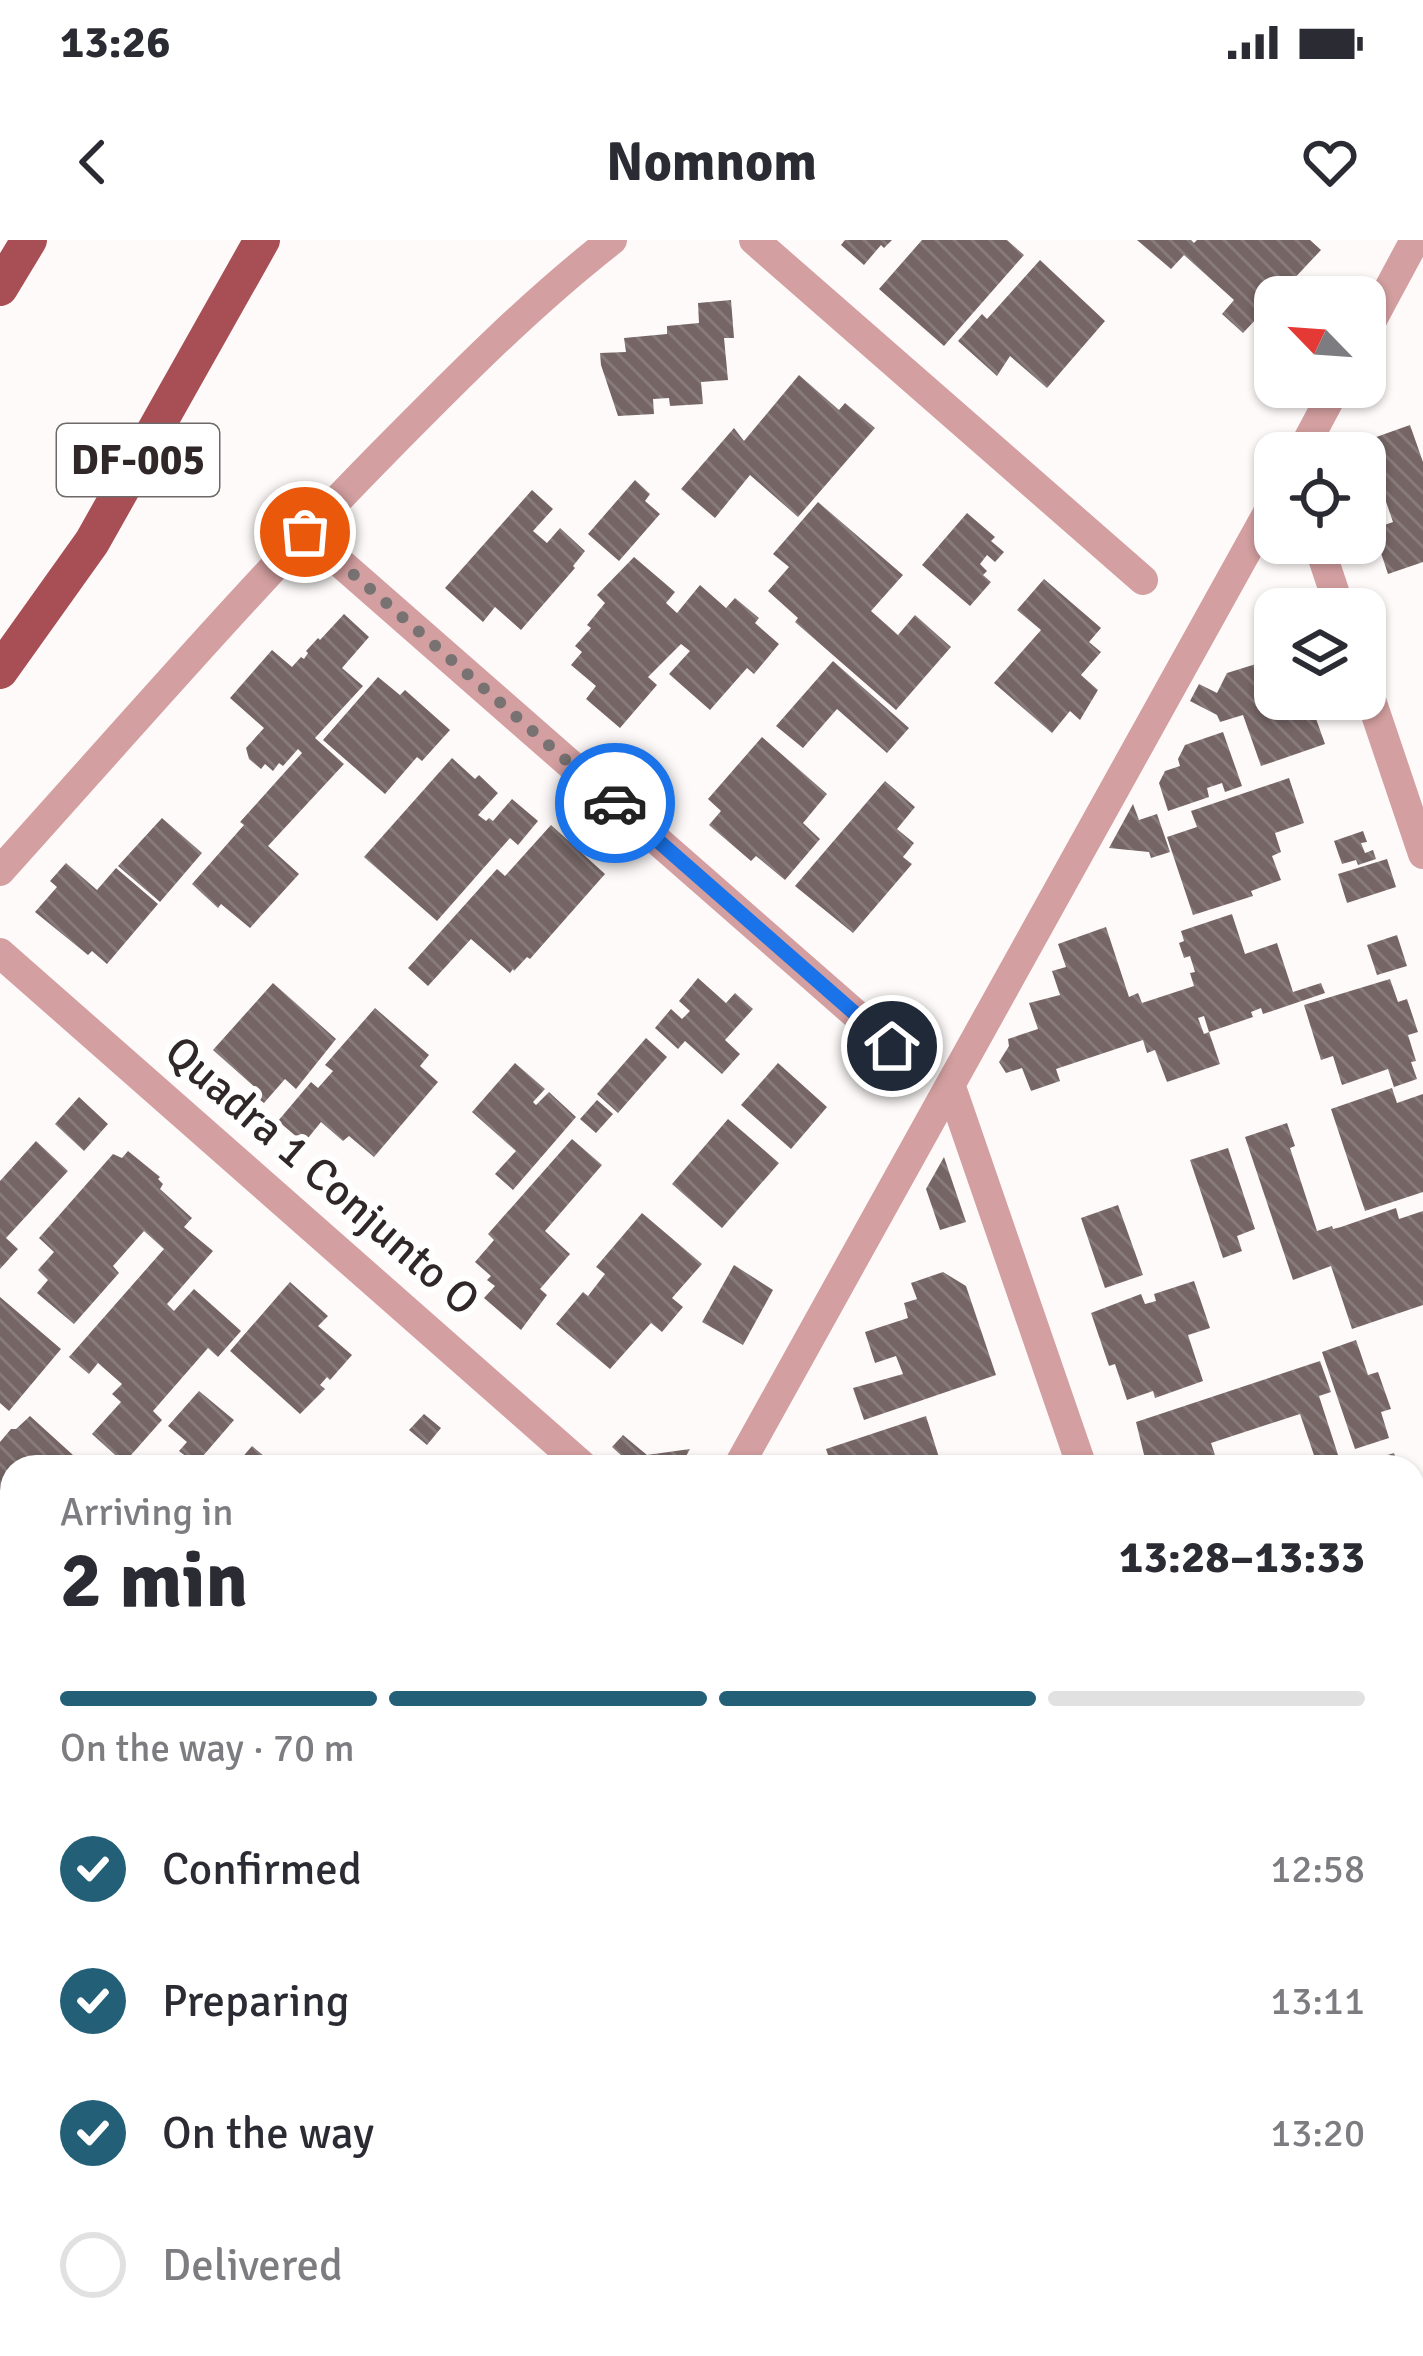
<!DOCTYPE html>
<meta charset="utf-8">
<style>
body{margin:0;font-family:Signika,sans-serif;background:#f2f2f3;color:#2b2b33;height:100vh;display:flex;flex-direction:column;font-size:45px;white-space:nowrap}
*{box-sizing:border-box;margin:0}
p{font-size:39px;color:#7c7c81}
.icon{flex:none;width:66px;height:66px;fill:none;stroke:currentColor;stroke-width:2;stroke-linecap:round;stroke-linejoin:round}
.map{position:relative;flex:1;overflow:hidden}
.details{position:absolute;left:0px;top:1215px;width:1425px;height:903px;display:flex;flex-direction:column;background:#fff;border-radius:36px 36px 0 0;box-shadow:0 3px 9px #0004}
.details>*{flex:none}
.needle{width:78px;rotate:295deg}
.buttons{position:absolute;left:1254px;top:36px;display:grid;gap:24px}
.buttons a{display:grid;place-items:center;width:132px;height:132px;border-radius:24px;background:#fff;box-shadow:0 3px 9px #0004;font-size:60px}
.pin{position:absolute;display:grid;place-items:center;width:102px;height:102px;color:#fff;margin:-51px;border:6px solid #fff;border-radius:50%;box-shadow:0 3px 12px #0007}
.courier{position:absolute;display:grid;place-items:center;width:120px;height:120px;margin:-60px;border:9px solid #1a73e8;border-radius:50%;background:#fff;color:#222;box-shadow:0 3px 15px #0007}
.head em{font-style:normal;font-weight:700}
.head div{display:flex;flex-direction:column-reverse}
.head{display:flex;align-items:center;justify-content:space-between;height:204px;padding:0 60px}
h1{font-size:78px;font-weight:700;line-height:90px}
.bar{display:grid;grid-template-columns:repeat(4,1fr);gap:18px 12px;align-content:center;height:144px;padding:0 60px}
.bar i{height:15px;border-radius:9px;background:#e1e1e2}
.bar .current{background:#236077}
.bar p{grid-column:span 4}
ol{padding:0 60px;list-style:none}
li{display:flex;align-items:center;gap:36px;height:132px}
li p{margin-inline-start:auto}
li .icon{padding:12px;border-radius:50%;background:#236077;color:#fff;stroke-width:4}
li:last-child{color:#7c7c81}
li i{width:66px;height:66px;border:6px solid #e1e1e2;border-radius:50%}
.status{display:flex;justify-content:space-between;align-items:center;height:84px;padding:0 60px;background:#fff;direction:ltr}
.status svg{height:33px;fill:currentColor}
header{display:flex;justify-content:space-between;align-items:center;height:156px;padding:0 60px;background:#fff;font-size:54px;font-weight:700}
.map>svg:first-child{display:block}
.building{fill:url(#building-back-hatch)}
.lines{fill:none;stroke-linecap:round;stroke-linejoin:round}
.street{stroke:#d39fa0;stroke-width:30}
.primary{stroke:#a84f56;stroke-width:36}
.done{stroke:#787272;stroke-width:12;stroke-dasharray:0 21.6}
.route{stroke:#1a73e8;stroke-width:15}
.labels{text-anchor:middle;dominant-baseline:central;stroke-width:12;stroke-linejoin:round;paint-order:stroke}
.shield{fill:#fff;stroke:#6e6868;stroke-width:3}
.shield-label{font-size:42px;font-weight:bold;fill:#302828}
.street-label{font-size:45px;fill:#302828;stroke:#fff}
</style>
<div class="status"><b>13:26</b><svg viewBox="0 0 49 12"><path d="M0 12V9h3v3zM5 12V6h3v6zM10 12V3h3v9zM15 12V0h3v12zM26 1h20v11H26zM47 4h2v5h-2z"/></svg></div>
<header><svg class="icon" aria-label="back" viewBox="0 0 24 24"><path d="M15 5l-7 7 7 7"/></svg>Nomnom<svg class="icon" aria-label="heart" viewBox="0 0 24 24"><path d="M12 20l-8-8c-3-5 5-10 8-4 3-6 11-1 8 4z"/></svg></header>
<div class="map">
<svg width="1423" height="2116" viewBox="0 0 1423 2116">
<defs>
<pattern id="building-back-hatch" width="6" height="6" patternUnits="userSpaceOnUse" patternTransform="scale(3)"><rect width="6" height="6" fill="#756565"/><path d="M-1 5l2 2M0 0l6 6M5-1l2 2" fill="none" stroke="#887b7b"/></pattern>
</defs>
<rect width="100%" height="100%" fill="#fefafa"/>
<path class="building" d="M845 0H892L884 8 881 5 864 25 841 5Z
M922 0H1007L1024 15 944 106 879 49Z
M1137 0H1191L1194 3 1197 0H1310L1321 10 1243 93 1222 74 1234 60 1184 15 1171 29Z
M1040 20 1105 81 1047 148 1010 116 997 136 958 101 982 74 987 79Z
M731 60 734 98H724L728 140 701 142 703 164 670 166 669 158 653 159 654 174 618 176 601 125 600 113 626 112 624 98 667 94V86L699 83 698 63Z
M799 135 839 170 845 163 875 188 798 277 750 235 715 278 681 249 734 188 744 201Z
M1410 185 1423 222V322L1388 334 1373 289 1393 282 1365 201Z
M635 240 650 254 645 261 660 274 619 321 588 294Z
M532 250 553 269 533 291 547 303 560 288 585 311 573 326 575 328 521 390 495 367 483 382 445 348Z
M818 262 903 335 871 371 898 395 915 375 951 407 896 470 795 382 798 378 768 351 789 327 773 314Z
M967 273 995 297 991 301 1004 312 995 322 987 315 980 324 987 331 983 335 991 342 970 366 922 325Z
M634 317 675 352 666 363 677 373 700 345 726 368 735 358 759 378 755 383 779 404 754 434 747 428 710 470 669 434 690 411 681 404 648 437 657 445 620 488 586 459 596 446 571 425 582 412 575 406 591 388 587 385 605 363 597 355Z
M1044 339 1101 388 1089 402 1101 412 1081 435 1098 450 1080 480 1070 471 1052 493 994 443 1041 390 1017 370Z
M344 374 369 397 342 428 363 446 315 498 344 524 268 606 299 634 250 688 221 664 218 668 192 644 244 585 240 582 302 513 298 509 283 526 279 523 273 531 265 524 261 529 249 519 246 508 264 488 230 458 272 410 292 427 301 417 304 419 308 413 306 411 318 398 320 400Z
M1275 418V459H1309L1325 504 1261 526 1243 475 1220 482 1217 475 1190 461 1199 444 1217 453 1227 433Z
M833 421 909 488 887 513 837 469 803 508 776 486Z
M378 437 400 455 405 450 450 490 422 521 417 517 385 554 323 500Z
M1223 492 1242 546 1225 552 1222 543 1207 548 1209 557 1168 571 1159 543 1165 531 1180 526 1178 519 1185 505Z
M762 497 827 554 803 583 820 599 785 640 756 616 751 621 709 585 721 571 708 559Z
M452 518 475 539 479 535 498 553 478 575 486 581 489 578 493 581 512 559 538 581 518 605 510 598 437 681 364 617Z
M1289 538 1304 583 1275 593 1281 612 1272 616 1281 640 1251 651 1253 656 1193 675 1167 597 1197 587 1191 571Z
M885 541 915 567 897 589 914 603 903 617 912 624 853 693 795 646Z
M1133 564 1139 580 1157 574 1170 612 1151 618 1149 612 1109 608Z
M162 578 202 613 160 662 118 626Z
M551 585 605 634 530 719 527 717 514 731 513 729 510 733 471 699 428 746 408 728 497 629 505 636Z
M1363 591 1367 602 1361 603 1365 613 1373 610 1376 619 1358 625 1356 620 1342 624 1334 601Z
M1387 619 1396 647 1347 663 1338 634Z
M66 623 97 650 116 628 158 664 107 724 92 711 88 715 35 672 57 647 50 641Z
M1232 674 1245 714 1277 703 1293 752 1321 743 1325 753 1263 774 1261 768 1251 772 1253 777 1209 792 1204 776 1198 778 1204 794 1209 792 1220 824 1167 842 1155 810 1147 813 1143 800 1056 829 1060 841 1031 851 1022 828 1006 833 999 822 1009 806 1008 799 1038 789 1029 763 1060 755 1052 731 1066 727 1058 704 1106 687 1129 757 1138 753 1142 763 1194 746 1190 733 1195 732 1190 716 1184 718 1179 703 1184 701 1181 691Z
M1397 695 1407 726 1377 735 1367 705Z
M698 738 726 763 735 753 753 769 725 800 740 814 722 834 685 801 678 809 655 788 671 769 682 779 690 771 679 761Z
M1390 739 1398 762 1407 759 1418 792 1408 795 1416 821 1411 822 1417 839 1394 847 1388 829 1342 845 1333 816 1321 820 1304 765Z
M273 743 336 799 296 849 285 839 264 863 255 856 259 851 213 810Z
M375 768 429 815 420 826 438 842 374 917 349 896 343 901 321 882 304 903 278 881 311 842 318 848 333 831 325 825Z
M646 798 667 817 618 873 597 854Z
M515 823 545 849 533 862 536 865 549 852 576 877 513 950 495 934 516 911 472 872Z
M778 823 827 867 791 909 741 865Z
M1392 848 1397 863 1423 854V952L1365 971 1331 869Z
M79 857 108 884 84 911 55 884Z
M597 860 613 874 596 893 580 879Z
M728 879 779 923 722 988 672 944Z
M1287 883 1295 906 1290 908 1317 991 1332 986 1333 989 1341 987 1396 968 1399 979 1423 971V1065L1352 1089 1331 1026 1293 1040 1245 897Z
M572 899 602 925 545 991 570 1014 540 1049 547 1055 521 1090 484 1058 495 1046 487 1040 491 1036 475 1022 494 1000 488 994Z
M36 901 68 931 6 998 18 1009 0 1029V941Z
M1228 908 1255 989 1237 996 1242 1011 1223 1018 1190 920Z
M128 911 160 937 158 939 163 944 160 949 192 978 184 987 213 1011 167 1064 174 1071 194 1049 241 1091 218 1117 208 1108 153 1171 162 1180 124 1223 92 1194 121 1162 112 1154 122 1144 98 1123 89 1134 69 1117 164 1009 144 991 113 1026 119 1033 74 1084 37 1053 48 1040 38 1030 54 1012 39 998 113 914 122 918Z
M944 917 966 982 940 990 926 949Z
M1118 965 1143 1035 1105 1048 1081 978Z
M642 973 702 1024 672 1058 683 1067 662 1092 651 1083 610 1129 556 1084 583 1052 588 1056 605 1034 596 1027Z
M734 1025 773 1050 743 1105 702 1082Z
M943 1032 966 1046 996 1135 864 1180 853 1148 903 1134 896 1116 875 1123 865 1092 908 1078 904 1063 917 1059 911 1043Z
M1194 1041 1210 1088 1188 1095 1203 1141 1155 1158 1153 1151 1127 1160 1115 1124 1109 1126 1091 1073 1141 1054 1145 1064 1156 1061 1154 1054Z
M290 1042 328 1076 318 1086 352 1115 330 1140 327 1137 320 1145 325 1149 300 1174 230 1111Z
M0 1057 61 1109 9 1171 0 1163Z
M1356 1100 1368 1135 1378 1132 1391 1169 1381 1172 1389 1198 1355 1209 1322 1112Z
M1320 1121 1331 1152 1319 1156 1340 1221 1353 1217 1357 1227H1329L1328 1224 1318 1227 1300 1174 1211 1203 1219 1227H1147L1136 1182Z
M199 1151 234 1180 196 1224 179 1211 187 1202 168 1186Z
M424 1174 441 1188 427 1205 409 1190Z
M30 1176 84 1225 81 1227H12V1276L4 1284 0 1280V1202L11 1189H16Z
M926 1176 942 1227H832L826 1209Z
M623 1195 647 1215 690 1209 680 1227H634L612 1207Z
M252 1206 270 1221 264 1227H234Z
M1394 1213 1399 1227H1363L1361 1223Z
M12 1523V1603L0 1592V1537Z
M1423 1676V1773L1413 1776V1679Z
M12 1750V1785L0 1774V1764Z
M1423 1812V1856L1413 1860V1816Z
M499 2106H638V2107L611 2116H460Z
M696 2106H777L783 2116H699Z
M1072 2106H1112L1115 2116H1076Z
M1250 2106H1270L1273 2116H1224Z"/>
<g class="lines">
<path class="street" d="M754 0 1143 340
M1365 93 1415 0
M1301 213 1336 147
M305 292 892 806
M1318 303 1340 369
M1365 442 1423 614
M0 631C127 490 251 347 384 212 457 138 530 64 612 0
M0 713 584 1227
M951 847 1082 1227
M738 1227 1275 260
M0 1404 12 1414
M0 2082 12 2093
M27 2106 39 2116
M295 2106 299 2116
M847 2106 851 2116
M1386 2106 1389 2116
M250 2116 256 2106"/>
<path class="primary" d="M0 48 29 0
M0 431 92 302 262 0"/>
</g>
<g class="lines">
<path class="done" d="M305 292 615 563"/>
<path class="route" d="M615 563 892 806"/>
</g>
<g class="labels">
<rect class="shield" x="57" y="184" width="162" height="72" rx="9"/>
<g class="shield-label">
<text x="138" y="220">DF-005</text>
</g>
<g class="street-label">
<text transform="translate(322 936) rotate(41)">Quadra 1 Conjunto O</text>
</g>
</g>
</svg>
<div class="buttons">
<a><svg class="needle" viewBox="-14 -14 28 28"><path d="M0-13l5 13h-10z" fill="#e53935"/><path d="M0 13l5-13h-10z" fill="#7c7c81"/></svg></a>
<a><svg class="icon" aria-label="locate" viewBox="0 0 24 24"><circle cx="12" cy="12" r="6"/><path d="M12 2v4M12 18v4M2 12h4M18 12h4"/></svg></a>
<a><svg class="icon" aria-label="layers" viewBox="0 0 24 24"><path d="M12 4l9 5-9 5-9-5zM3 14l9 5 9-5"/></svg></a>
</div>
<div class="pin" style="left:305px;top:292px;background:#ea580c"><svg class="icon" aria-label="bag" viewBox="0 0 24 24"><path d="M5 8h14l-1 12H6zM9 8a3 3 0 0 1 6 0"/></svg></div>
<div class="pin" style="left:892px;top:806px;background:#1f2937"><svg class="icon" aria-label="home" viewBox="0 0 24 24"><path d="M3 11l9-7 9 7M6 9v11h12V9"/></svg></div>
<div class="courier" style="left:615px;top:563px"><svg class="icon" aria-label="car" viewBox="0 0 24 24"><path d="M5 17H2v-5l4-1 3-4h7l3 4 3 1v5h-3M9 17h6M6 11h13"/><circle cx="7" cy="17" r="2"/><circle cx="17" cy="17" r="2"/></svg></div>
<section class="details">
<div class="head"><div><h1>2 min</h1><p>Arriving in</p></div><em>13:28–13:33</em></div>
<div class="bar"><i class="current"></i><i class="current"></i><i class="current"></i><i></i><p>On the way · 70 m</p></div>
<ol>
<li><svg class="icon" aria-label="check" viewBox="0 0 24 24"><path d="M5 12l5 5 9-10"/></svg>Confirmed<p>12:58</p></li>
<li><svg class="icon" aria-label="check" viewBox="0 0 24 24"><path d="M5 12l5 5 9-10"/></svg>Preparing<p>13:11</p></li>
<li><svg class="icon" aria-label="check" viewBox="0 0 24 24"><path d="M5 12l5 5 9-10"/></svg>On the way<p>13:20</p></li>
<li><i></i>Delivered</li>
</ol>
</section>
</div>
